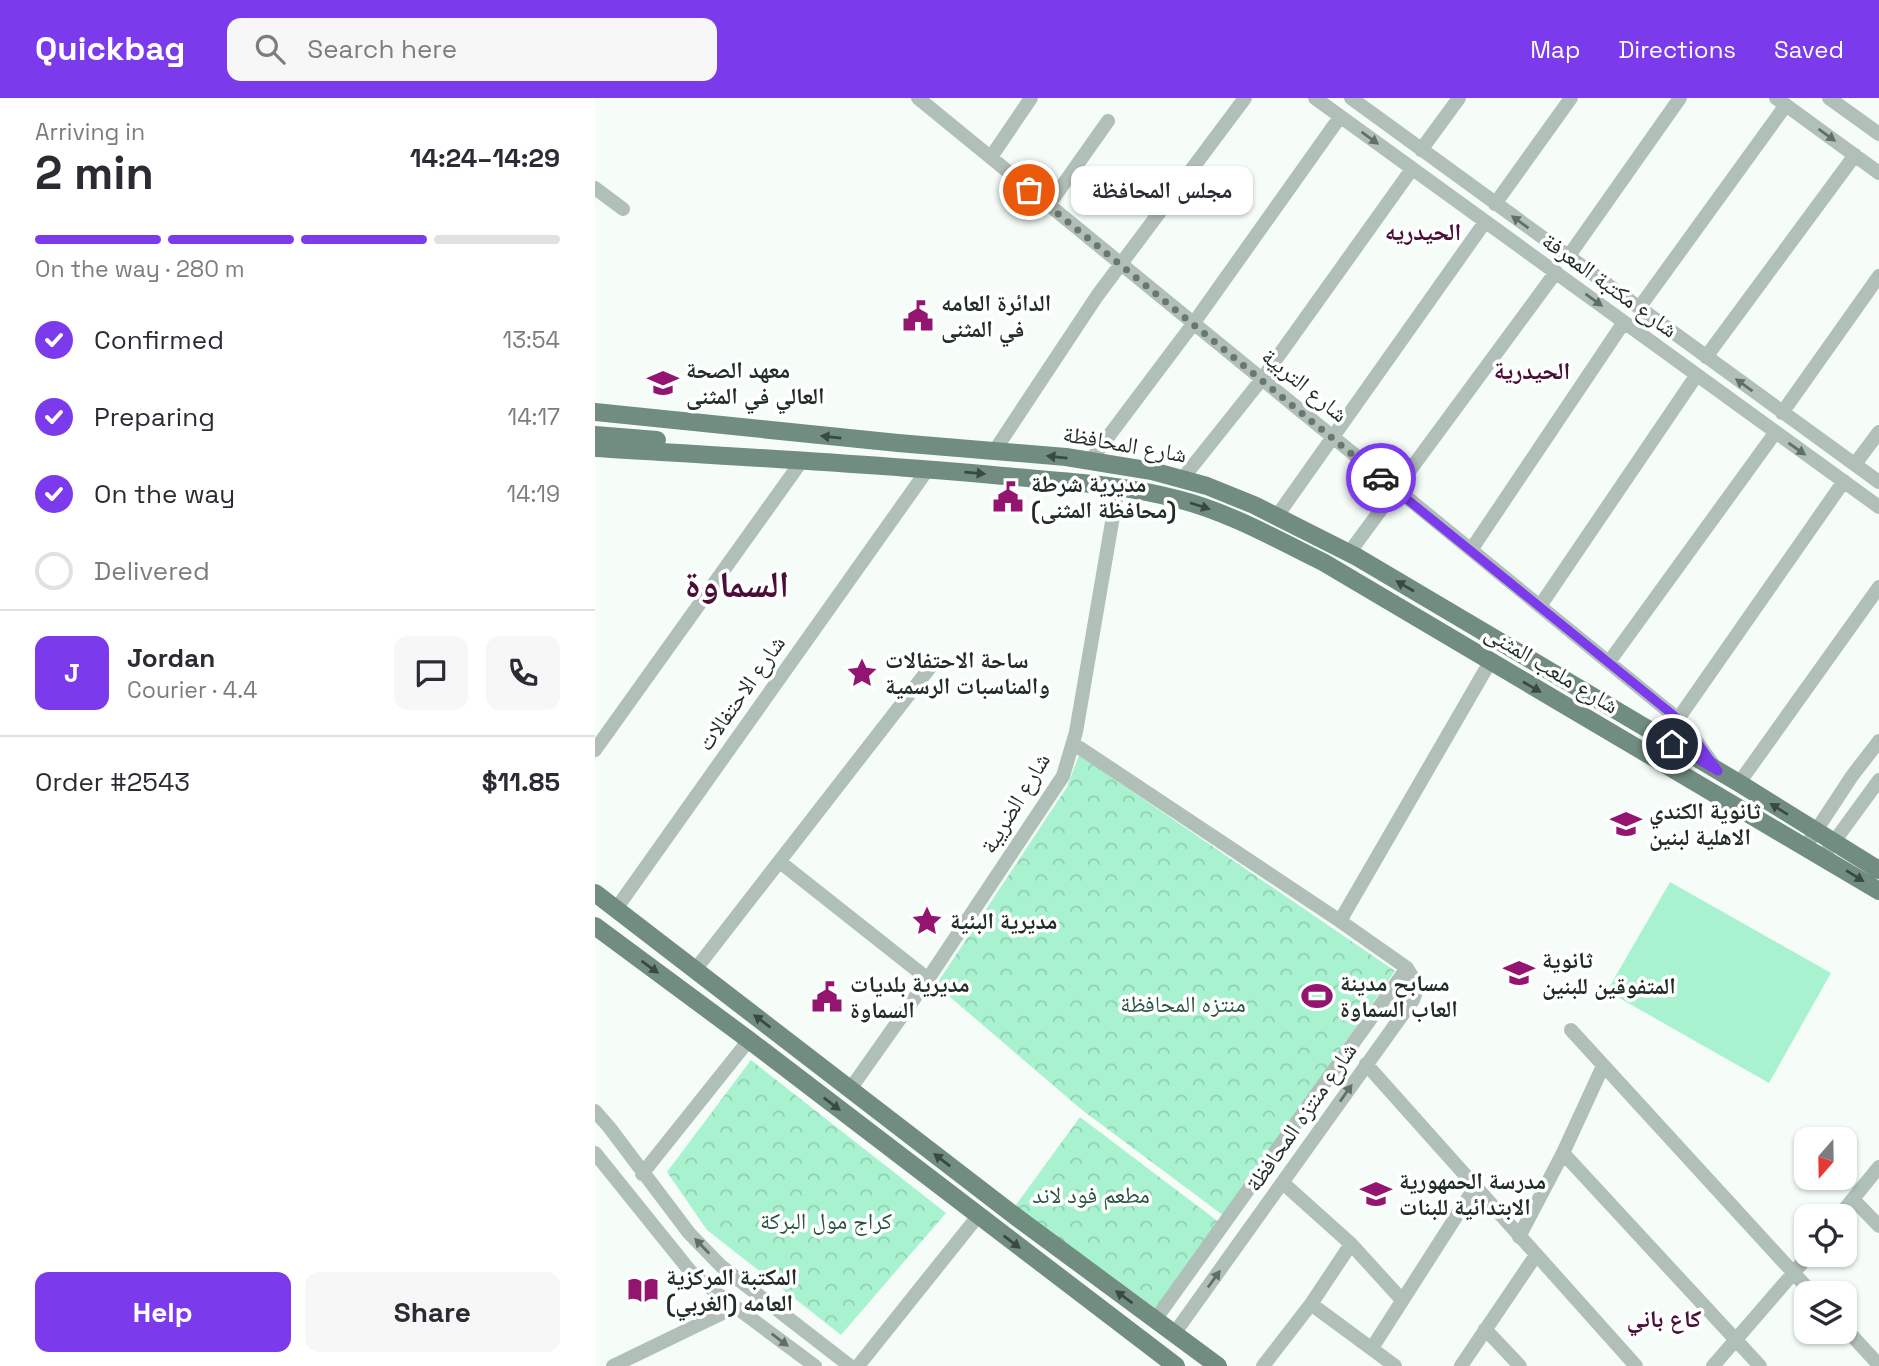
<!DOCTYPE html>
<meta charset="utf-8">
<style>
body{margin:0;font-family:"Space Grotesk","Noto Naskh Arabic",sans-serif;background:#f7f7f7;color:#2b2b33;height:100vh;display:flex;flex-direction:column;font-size:26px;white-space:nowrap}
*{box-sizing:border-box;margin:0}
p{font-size:23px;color:#7c7c81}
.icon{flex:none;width:38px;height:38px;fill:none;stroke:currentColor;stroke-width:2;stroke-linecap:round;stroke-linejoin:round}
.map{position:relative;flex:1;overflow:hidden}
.sheet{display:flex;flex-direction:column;background:#fff;width:595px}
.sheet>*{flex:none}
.needle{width:46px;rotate:200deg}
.buttons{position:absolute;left:1199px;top:1029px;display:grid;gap:14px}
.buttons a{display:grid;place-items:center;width:63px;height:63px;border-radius:14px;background:#fff;box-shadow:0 2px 5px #0004;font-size:35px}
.pin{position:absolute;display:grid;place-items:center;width:60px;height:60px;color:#fff;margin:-30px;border:4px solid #fff;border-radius:50%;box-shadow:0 2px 7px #0007}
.courier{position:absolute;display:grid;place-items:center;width:70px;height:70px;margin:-35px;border:5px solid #7c3aed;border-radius:50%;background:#fff;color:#222;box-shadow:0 2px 9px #0007}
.bubble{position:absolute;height:49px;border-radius:14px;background:#fff;box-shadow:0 2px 5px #0004;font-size:23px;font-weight:700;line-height:49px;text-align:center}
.headline em{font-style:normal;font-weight:700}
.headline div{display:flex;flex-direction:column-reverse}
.headline{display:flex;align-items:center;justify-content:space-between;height:119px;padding:0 35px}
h1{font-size:46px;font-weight:700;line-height:52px}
.bar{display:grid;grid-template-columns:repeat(4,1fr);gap:10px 7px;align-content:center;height:84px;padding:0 35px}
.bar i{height:9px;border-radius:5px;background:#e1e1e2}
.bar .active{background:#7c3aed}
.bar p{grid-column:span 4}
.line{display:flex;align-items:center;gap:18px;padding:0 35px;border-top:2px solid #e1e1e2}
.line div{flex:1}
.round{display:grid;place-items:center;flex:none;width:74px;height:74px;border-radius:14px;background:#f7f7f7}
ol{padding:0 35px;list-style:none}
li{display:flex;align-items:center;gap:21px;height:77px}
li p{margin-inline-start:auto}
li .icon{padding:7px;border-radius:50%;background:#7c3aed;color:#fff;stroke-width:4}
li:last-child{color:#7c7c81}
li i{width:38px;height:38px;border:4px solid #e1e1e2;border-radius:50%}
.action{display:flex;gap:14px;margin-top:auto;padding:14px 35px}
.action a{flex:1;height:80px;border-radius:14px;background:#7c3aed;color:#fff;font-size:28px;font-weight:700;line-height:80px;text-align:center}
.action a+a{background:#f7f7f7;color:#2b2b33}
header{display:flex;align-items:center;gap:42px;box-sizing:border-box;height:98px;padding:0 35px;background:#7c3aed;color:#fff}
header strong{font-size:33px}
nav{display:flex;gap:38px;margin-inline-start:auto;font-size:24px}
.search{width:490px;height:63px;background:#f7f7f7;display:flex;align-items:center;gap:18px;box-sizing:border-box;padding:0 24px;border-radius:14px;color:#7c7c81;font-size:26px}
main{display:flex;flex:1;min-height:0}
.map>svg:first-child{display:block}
.green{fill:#a8f2cf}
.park{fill:url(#park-crowns)}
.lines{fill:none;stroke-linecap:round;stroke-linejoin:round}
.minor{stroke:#b0bfb7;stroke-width:14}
.major{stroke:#718d7f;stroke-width:18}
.oneway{fill:#606f67}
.oneway2{fill:#384a41}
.done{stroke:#6a7670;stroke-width:7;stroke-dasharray:0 12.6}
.route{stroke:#7c3aed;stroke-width:9}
.labels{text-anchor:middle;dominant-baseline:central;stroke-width:7;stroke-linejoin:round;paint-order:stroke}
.street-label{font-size:23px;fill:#1f2d26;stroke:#fff}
.poi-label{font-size:23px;font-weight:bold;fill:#1f2d26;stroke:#fff;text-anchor:start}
.park-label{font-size:23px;fill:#275541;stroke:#fff}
.neighbourhood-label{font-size:24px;font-weight:bold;fill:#490f37;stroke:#fff}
.town-label{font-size:37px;font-weight:bold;fill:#490f37;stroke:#fff}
</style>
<header>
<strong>Quickbag</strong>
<div class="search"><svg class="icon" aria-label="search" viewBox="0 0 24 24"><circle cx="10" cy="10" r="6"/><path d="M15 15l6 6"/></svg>Search here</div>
<nav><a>Map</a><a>Directions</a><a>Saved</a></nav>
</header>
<main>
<section class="sheet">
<div class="headline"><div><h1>2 min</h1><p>Arriving in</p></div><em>14:24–14:29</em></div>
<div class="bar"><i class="active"></i><i class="active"></i><i class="active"></i><i></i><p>On the way · 280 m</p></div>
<ol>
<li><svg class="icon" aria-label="check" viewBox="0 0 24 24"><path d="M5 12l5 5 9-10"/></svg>Confirmed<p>13:54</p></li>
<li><svg class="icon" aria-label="check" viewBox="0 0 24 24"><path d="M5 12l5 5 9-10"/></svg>Preparing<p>14:17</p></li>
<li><svg class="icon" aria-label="check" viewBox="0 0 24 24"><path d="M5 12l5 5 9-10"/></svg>On the way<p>14:19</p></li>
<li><i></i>Delivered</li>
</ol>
<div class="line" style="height:126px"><b class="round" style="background:#7c3aed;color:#fff">J</b><div><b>Jordan</b><p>Courier · 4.4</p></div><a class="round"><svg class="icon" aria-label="chat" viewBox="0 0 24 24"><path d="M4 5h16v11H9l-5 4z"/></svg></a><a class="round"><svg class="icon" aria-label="phone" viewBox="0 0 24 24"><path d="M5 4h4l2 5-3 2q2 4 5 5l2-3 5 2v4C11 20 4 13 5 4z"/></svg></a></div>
<div class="line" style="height:91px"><div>Order #2543</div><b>$11.85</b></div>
<div class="action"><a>Help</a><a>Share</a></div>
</section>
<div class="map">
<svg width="1284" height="1268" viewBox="0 0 1284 1268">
<defs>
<pattern id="park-crowns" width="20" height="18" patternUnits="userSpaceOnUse" patternTransform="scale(1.75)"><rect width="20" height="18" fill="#a8f2cf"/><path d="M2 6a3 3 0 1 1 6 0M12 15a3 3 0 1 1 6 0" fill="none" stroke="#90d0b2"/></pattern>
</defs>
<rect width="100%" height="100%" fill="#f6fdf9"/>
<path class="green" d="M1075 784 1236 875 1174 985 1012 893Z"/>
<path class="park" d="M484 657 800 873 629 1118 487 1012 341 887 472 689Z
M156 962 351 1115 246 1237 112 1132 72 1074Z
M485 1019 629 1128 560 1210 420 1108Z"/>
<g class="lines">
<path class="minor" d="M323 0 1083 621 1094 633 1120 669
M720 0 1284 409
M756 0 1284 384
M1181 0 1284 75
M1234 0 1284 36
M826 52 864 0
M396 59 436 0
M0 90 28 111
M900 106 976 0
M453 108 513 23
M973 159 1085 0
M1044 210 1191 7
M1111 259 1260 57
M1187 315 1284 178
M400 352 502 198 650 0
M495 363 598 226 745 19
M1260 366 1284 334
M588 380 667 281 817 71
M682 418 890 124
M876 452 1029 224
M754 455 961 174
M945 508 1101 278
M1014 564 1180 335
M1083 621 1249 383
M479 646 745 823 812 870 821 885V894L818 902 579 1236
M0 652 206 364
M1144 685 1284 489
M1211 748 1257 678 1284 643
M1233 752 1284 682
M185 764 333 881
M21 811 333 371
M745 823 895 564
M100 872 340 563
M976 932 1217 1195
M771 966 1041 1268
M256 990 333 881 468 678 481 634 523 389
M0 1013 14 1029 94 1135 126 1168 255 1268
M0 1055 95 1173 123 1196 220 1268
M968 1055 1165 1268
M47 1076 154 942
M688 1085 756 1146 807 1202
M1258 1101 1284 1128
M1244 1118 1284 1069
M924 1139 968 1055 1008 968
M716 1206 800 1268
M560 1222 812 870
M1250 1230 1284 1267
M890 1231 925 1268
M777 1250 880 1089
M18 1268 140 1209
M263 1268 383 1118
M668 1268 716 1206 756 1146
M866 1268 941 1157
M1118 1268 1214 1157"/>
<path class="major" d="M0 314 303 345 471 359 557 373 612 388 659 407 762 459 1144 685 1284 772
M0 337 62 342
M0 350C133 358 266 365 398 377 459 383 522 385 582 401 634 414 681 441 728 464L1284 793
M0 795 424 1121 623 1268
M0 828 154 942 581 1268"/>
</g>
<defs><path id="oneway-solid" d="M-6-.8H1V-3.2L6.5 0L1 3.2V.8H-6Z" transform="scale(1.75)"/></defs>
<g class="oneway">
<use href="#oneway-solid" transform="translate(1232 37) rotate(36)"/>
<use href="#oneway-solid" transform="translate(775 40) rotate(36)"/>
<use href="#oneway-solid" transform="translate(925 124) rotate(-144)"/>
<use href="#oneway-solid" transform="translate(999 202) rotate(36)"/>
<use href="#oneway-solid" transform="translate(1149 287) rotate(-144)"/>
<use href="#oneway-solid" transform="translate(1202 351) rotate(35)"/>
<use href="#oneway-solid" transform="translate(751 995) rotate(-55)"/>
<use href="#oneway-solid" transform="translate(107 1148) rotate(-134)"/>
<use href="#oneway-solid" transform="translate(619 1181) rotate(-54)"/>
<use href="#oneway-solid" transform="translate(185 1242) rotate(37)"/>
</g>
<g class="oneway2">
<use href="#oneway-solid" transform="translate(236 339) rotate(-174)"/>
<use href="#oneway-solid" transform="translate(462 359) rotate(-174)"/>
<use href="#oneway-solid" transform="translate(380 375) rotate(5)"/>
<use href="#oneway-solid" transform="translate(605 408) rotate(18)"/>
<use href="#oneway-solid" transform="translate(810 488) rotate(-150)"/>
<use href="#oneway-solid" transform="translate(937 589) rotate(30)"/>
<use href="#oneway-solid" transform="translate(1184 711) rotate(-148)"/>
<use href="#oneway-solid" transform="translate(1260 778) rotate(32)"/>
<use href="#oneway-solid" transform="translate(55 869) rotate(36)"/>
<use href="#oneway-solid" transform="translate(167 923) rotate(-143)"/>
<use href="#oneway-solid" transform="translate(237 1006) rotate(38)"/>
<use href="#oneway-solid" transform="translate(347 1062) rotate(-142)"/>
<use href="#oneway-solid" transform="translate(417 1144) rotate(37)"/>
<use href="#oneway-solid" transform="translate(529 1199) rotate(-144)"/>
</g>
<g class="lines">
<path class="done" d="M434 92 786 380"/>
<path class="route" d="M786 380 1083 621 1094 633 1123 673 1077 646"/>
</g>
<defs>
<g id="civic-bare" transform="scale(2.415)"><path d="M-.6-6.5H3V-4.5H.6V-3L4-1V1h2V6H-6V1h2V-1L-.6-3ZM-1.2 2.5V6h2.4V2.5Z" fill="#931570" stroke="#fff" stroke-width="2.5" paint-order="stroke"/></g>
<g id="university-bare" transform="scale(2.415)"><path d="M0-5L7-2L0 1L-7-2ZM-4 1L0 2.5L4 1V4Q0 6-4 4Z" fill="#931570" stroke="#fff" stroke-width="2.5" paint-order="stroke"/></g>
<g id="sight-bare" transform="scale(2.415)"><path d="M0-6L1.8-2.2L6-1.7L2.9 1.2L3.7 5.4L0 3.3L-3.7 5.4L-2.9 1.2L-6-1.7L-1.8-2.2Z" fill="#931570" stroke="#fff" stroke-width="2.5" paint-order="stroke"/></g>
<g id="school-bare" transform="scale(2.415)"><path d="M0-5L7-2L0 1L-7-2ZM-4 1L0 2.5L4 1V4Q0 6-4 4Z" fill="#931570" stroke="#fff" stroke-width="2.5" paint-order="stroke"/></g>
<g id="stadium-bare" transform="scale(2.415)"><path d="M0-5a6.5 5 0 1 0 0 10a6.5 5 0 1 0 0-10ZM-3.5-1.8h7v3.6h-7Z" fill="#931570" stroke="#fff" stroke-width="2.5" paint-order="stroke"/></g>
<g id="library-bare" transform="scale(2.415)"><path d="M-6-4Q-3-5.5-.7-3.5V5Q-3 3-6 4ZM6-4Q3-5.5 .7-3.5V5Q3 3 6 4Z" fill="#931570" stroke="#fff" stroke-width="2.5" paint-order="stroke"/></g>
</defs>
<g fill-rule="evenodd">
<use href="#civic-bare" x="323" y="218"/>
<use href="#university-bare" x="68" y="285"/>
<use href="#civic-bare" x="413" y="399"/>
<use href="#sight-bare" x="267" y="575"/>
<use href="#school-bare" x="1031" y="726"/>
<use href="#sight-bare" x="332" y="823"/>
<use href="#school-bare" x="924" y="875"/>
<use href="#stadium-bare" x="722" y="898"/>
<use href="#civic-bare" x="232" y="899"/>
<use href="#school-bare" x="781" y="1096"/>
<use href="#library-bare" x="48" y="1192"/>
</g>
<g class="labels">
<g class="street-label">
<text transform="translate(1015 187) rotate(36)">شارع مكتبة المعرفة</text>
<text transform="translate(710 287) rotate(39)">شارع التربية</text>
<text transform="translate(530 346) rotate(10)">شارع المحافظة</text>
<text transform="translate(957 571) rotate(31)">شارع ملعب المثنى</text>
<text transform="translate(146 595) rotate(-55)">شارع الاحتفالات</text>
<text transform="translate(420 705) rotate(-59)">شارع الضريبة</text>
<text transform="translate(706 1019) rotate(-55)">شارع منتزه المحافظة</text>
</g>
<g class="poi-label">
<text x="346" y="205">الدائرة العامه<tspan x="346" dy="26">في المثنى</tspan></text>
<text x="91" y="272">معهد الصحة<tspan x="91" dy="26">العالي في المثنى</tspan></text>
<text x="436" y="386">مديرية شرطة<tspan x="436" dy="26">(محافظة المثنى)</tspan></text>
<text x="290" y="562">ساحة الاحتفالات<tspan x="290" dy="26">والمناسبات الرسمية</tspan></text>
<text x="1054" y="713">ثانوية الكندي<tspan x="1054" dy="26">الاهلية لبنين</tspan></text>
<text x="355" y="823">مديرية البئية</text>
<text x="947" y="862">ثانوية<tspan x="947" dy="26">المتفوقين للبنين</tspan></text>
<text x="745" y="885">مسابح مدينة<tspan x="745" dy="26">العاب السماوة</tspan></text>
<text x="255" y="886">مديرية بلديات<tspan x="255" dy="26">السماوة</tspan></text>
<text x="804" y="1083">مدرسة الحمهورية<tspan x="804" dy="26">الابتدائية للبنات</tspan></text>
<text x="71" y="1179">المكتبة المركزية<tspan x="71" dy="26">العامه (الغربي)</tspan></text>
</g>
<g class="park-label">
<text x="588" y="906">منتزه المحافظة</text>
<text x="496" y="1097">مطعم فود لاند</text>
<text x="231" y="1123">كراج مول البركة</text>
</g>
<g class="neighbourhood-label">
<text x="828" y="133">الحيدريه</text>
<text x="937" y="272">الحيدرية</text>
<text x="1069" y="1220">كاع باني</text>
</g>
<g class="town-label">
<text x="142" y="486">السماوة</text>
</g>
</g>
</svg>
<div class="buttons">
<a><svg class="needle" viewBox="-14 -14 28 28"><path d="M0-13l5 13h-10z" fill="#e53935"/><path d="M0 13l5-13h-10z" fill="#7c7c81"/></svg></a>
<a><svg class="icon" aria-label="locate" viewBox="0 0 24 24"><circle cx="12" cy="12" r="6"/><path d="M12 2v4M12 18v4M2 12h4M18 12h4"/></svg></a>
<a><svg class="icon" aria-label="layers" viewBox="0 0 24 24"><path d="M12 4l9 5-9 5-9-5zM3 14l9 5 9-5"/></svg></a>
</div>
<div class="pin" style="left:434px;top:92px;background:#ea580c"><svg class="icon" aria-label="bag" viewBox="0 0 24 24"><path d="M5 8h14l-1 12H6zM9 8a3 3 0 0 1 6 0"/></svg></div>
<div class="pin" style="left:1077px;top:646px;background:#1f2937"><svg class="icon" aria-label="home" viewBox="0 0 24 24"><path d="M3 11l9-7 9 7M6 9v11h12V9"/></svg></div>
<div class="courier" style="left:786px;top:380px"><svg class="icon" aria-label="car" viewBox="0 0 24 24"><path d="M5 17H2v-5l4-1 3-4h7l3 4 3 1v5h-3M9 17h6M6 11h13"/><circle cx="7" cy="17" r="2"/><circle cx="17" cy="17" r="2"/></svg></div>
<div class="bubble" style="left:476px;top:68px;width:182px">مجلس المحافظة</div>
</div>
</main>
